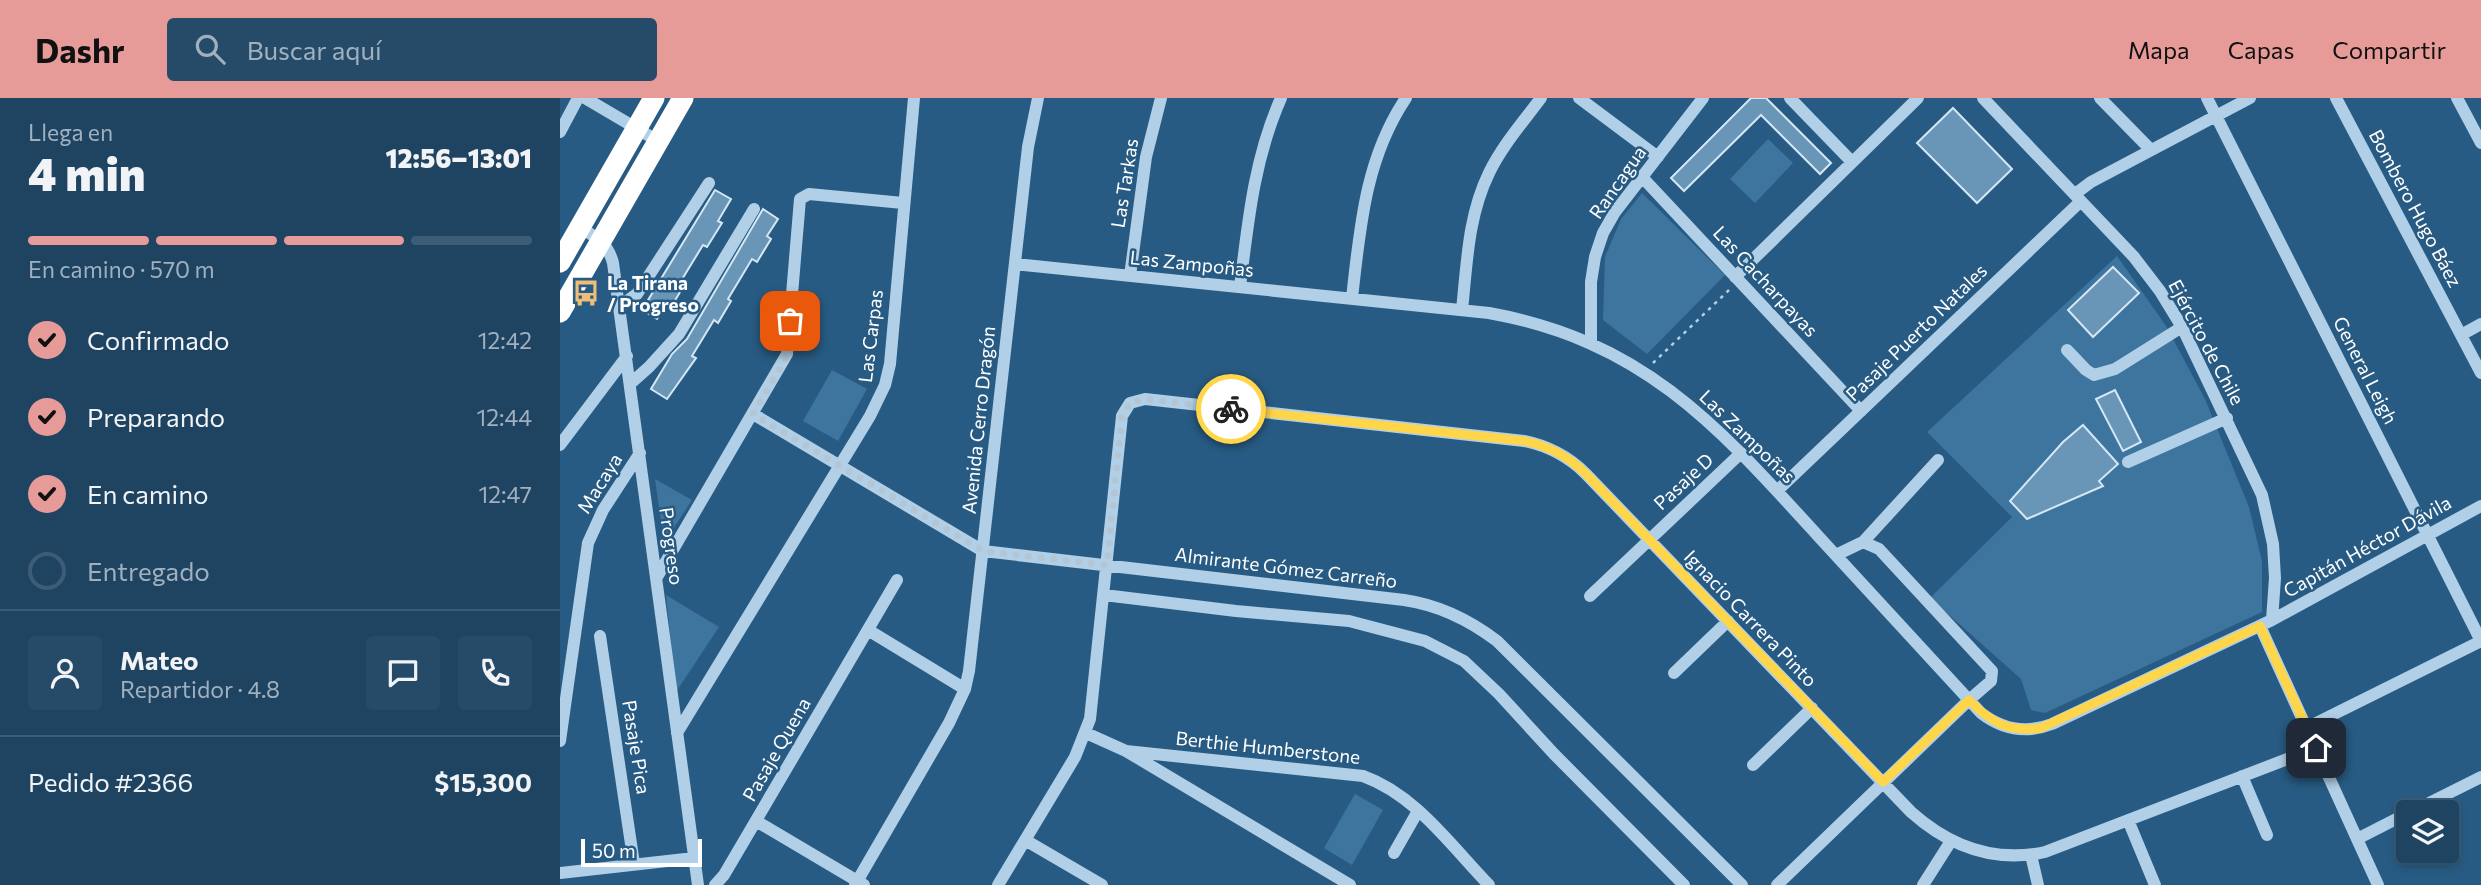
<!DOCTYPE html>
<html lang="es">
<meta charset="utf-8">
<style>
body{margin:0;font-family:Commissioner,sans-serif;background:#264b68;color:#f1f3f6;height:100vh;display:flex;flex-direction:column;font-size:26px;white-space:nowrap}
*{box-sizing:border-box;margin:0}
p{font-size:23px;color:#a1b0be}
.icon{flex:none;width:38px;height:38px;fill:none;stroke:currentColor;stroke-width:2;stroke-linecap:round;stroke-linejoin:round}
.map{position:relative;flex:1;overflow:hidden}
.details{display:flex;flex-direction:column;background:#1e4462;width:560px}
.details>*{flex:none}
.fabs{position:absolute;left:1836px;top:702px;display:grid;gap:14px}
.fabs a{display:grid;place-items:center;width:63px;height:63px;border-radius:7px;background:#1e4462;box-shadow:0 4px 10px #0003,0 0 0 2px #3c5c77;font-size:35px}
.scale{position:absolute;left:21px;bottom:18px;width:121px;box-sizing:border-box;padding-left:7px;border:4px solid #fff;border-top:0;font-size:19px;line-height:24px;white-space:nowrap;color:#fff;-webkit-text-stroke:5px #285b83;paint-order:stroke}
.pin{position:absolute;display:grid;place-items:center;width:60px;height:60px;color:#fff;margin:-30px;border-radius:14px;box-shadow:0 4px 10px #0006}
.courier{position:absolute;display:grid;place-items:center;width:70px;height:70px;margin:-35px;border:5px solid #ffd54a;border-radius:50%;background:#fff;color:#222;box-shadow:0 2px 9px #0007}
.head em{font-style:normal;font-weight:800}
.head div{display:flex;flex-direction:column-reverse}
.head{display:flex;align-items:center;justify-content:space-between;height:119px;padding:0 28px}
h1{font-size:46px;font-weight:800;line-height:52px}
.bar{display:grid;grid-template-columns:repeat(4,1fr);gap:10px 7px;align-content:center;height:84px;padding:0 28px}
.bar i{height:9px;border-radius:5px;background:#3c5c77}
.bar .on{background:#e69b98}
.bar p{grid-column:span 4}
.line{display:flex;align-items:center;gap:18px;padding:0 28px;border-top:2px solid #3c5c77}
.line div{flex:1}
.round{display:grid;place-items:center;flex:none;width:74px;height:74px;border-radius:7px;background:#264b68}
ol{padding:0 28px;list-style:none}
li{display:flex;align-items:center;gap:21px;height:77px}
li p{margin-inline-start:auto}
li .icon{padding:7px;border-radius:50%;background:#e69b98;color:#111;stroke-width:4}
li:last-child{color:#a1b0be}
li i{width:38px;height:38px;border:4px solid #3c5c77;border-radius:50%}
header{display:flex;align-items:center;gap:42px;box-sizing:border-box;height:98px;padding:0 35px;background:#e69b98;color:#111}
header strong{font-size:33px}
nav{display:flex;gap:38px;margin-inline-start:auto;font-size:24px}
.search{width:490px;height:63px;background:#264b68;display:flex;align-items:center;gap:18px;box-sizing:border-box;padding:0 24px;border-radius:7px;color:#a1b0be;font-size:26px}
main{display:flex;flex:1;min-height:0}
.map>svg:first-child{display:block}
.green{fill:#3d759f}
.building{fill:#6995b6;stroke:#d4e7f5;stroke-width:2}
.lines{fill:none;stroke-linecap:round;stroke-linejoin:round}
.path{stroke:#b1d0e7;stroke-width:2.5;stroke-dasharray:3.5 5;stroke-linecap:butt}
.minor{stroke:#b1d0e7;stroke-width:12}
.highway{stroke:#fff;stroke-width:21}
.done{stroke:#b4c6d4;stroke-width:7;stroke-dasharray:0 12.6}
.route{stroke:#ffd54a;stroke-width:9}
.labels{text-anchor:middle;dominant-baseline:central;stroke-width:5;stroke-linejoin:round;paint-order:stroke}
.street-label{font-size:19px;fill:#fff;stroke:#285b83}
.poi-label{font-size:19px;font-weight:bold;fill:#fff;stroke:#285b83;text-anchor:start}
</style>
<header>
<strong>Dashr</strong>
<div class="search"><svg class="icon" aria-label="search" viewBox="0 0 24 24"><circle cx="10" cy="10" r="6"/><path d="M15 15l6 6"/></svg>Buscar aquí</div>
<nav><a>Mapa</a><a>Capas</a><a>Compartir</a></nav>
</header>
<main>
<section class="details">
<div class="head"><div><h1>4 min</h1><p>Llega en</p></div><em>12:56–13:01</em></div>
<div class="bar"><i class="on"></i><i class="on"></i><i class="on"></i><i></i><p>En camino · 570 m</p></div>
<ol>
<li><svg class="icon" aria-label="check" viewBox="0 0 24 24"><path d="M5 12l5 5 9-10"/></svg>Confirmado<p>12:42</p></li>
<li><svg class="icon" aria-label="check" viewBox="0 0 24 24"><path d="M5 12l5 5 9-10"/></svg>Preparando<p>12:44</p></li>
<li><svg class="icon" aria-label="check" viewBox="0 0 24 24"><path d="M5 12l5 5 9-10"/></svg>En camino<p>12:47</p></li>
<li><i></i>Entregado</li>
</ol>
<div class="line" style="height:126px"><a class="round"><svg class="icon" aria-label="person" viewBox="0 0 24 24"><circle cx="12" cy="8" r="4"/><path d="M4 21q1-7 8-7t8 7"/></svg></a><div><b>Mateo</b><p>Repartidor · 4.8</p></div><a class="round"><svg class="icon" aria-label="chat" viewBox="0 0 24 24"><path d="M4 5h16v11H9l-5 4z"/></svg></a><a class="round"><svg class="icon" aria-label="phone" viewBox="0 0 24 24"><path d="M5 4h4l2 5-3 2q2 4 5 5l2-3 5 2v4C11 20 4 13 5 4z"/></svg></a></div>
<div class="line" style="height:91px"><div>Pedido #2366</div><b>$15,300</b></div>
</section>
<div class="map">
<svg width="1921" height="787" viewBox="0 0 1921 787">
<rect width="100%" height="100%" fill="#285b83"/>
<path class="green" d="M1208 41 1233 65 1195 105 1170 81Z
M1082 95 1165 177 1087 256 1043 222 1045 159 1061 121Z
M1557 158 1606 228 1645 301 1689 409 1702 463V514L1485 615 1471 612 1461 581 1370 500 1452 419 1367 334Z
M272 272 307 291 278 343 243 323Z
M95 381 132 402 104 445Z
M106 497 159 529 116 594Z
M795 696 823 712 792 767 764 750Z"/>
<path class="building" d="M1191 0H1206L1271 65 1260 76 1201 17 1124 93 1111 80Z
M1393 10 1452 71 1417 105 1357 45Z
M155 92 171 101 158 123 162 125 147 149 143 147 121 183 125 186 111 209 106 206 97 221 82 212Z
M203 111 218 121 207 138 211 141 197 164 192 161 168 201 171 203 158 225 154 222 132 258 136 260 107 301 91 291 112 256 127 241Z
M1553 169 1579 195 1533 239 1508 212Z
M1555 292 1581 344 1563 353 1536 301Z
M1523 327 1558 366 1539 383 1543 388 1467 421 1450 403 1503 344Z"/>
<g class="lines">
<path class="path" d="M1093 265 1169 192"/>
<path class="minor" d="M25 0 98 43
M1019 0 1098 59
M1230 0 1292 64
M1423 0 1574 159 1600 193 1622 229 1702 397 1713 446 1715 480 1712 522
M1540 0 1591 52
M1647 0 1921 543
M1776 0 1921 275
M1897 0 1921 45
M0 34 18 0
M1082 79 1301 313
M1515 96 1531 84 1690 0
M19 129C36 139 48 145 53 165L138 787
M455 166 929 215C1084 243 1158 328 1259 439 1313 497 1366 556 1421 615 1443 632 1466 636 1492 626L1712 522 1921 408
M570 178 586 59 601 0
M1175 179 1358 0
M680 189C688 124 694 61 721 0
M792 200C800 130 805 61 846 0
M60 208 77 196 149 85
M902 212C907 165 908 118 929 75 942 48 963 24 981 0
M1901 237 1921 226
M1031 244V184L1035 159 1043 135 1055 114 1143 0
M1507 252 1526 272 1534 277 1555 271 1622 229
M71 285 89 269 119 236 194 111
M193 316 423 453 844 502C879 507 908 521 937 543L1182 787
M0 347 67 258
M1568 364 1667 320
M1217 393 1521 103
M1303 444 1378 362
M97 479 227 256 240 101 249 96 343 105
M544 497 676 513 789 523 865 543 904 563 939 596 994 656 1124 787
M1030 498 1181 355
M1700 528 1818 787
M308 532 405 591
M40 538 74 766
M1114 575 1168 523
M1746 630 1921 543
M117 635 310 318 325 287 330 266 354 0
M526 635 566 653 790 787
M0 643 28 445 43 412 80 355
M566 653 803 678C856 697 891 748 929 787
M1193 667 1252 610
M1682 678 1707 737
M1851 714 1921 679
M1568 722 1595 787
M196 723 304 787
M1797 741 1848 715
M465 742 542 787
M834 755 858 713
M1471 757 1478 787
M0 775 134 760
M155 787 164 777 337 482
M295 787 389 625 405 591 409 573 468 49 478 0
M438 787 515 659 530 621 562 318 570 305 585 301 964 343C989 348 1008 358 1026 376L1351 714C1389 748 1434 765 1485 754L1756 650
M1217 787 1409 602 1431 583 1432 573 1319 451 1303 444 1276 457
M1363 787 1391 743"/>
<path class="highway" d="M0 164 94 0
M0 214 123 0"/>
</g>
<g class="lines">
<path class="done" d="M230 223 227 256 223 266 193 316 423 453 547 467 562 318 570 305 585 301 671 311"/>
<path class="route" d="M671 311 964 343C989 348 1008 358 1026 376L1323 684 1409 602C1430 624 1449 635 1481 630L1700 528 1756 650"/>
</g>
<defs>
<g id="bus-bare" transform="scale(2.1)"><path d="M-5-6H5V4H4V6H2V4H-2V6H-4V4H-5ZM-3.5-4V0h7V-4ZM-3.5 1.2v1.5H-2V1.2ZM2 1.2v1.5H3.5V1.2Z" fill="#eebe78" stroke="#285b83" stroke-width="2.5" paint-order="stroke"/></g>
</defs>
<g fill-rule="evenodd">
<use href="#bus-bare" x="26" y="195"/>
</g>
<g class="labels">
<g class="street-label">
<text transform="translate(1057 84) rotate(-55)">Rancagua</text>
<text transform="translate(564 85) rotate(-81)">Las Tarkas</text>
<text transform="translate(1856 110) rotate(62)">Bombero Hugo Báez</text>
<text transform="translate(632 165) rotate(6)">Las Zampoñas</text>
<text transform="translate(1206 183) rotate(47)">Las Cacharpayas</text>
<text transform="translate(1356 234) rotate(-44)">Pasaje Puerto Natales</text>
<text transform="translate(310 238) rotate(-83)">Las Carpas</text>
<text transform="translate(1647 244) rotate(62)">Ejército de Chile</text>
<text transform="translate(1806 272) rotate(63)">General Leigh</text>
<text transform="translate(418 322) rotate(-84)">Avenida Cerro Dragón</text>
<text transform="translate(1188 338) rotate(44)">Las Zampoñas</text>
<text transform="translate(1123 383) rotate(-43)">Pasaje D</text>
<text transform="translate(39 385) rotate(-58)">Macaya</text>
<text transform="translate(112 448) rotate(82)">Progreso</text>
<text transform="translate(1807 448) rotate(-29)">Capitán Héctor Dávila</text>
<text transform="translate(726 469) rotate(7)">Almirante Gómez Carreño</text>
<text transform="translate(1191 520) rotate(46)">Ignacio Carrera Pinto</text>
<text transform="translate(77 649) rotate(81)">Pasaje Pica</text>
<text transform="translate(708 649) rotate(6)">Berthie Humberstone</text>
<text transform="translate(216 651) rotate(-60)">Pasaje Quena</text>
</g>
<g class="poi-label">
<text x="47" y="184">La Tirana<tspan x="47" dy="22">/ Progreso</tspan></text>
</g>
</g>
</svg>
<div class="fabs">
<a><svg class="icon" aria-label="layers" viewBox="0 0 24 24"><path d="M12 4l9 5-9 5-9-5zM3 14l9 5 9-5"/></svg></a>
</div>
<div class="scale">50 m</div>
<div class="pin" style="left:230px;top:223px;background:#ea580c"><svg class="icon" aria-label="bag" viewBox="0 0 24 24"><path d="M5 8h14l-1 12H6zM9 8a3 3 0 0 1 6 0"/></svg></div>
<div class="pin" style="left:1756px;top:650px;background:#1f2937"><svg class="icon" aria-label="home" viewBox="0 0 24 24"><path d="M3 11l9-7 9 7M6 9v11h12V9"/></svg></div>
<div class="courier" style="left:671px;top:311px"><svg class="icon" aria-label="bike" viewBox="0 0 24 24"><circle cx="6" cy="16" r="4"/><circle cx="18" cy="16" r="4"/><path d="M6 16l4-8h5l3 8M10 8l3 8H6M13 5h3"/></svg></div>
</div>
</main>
